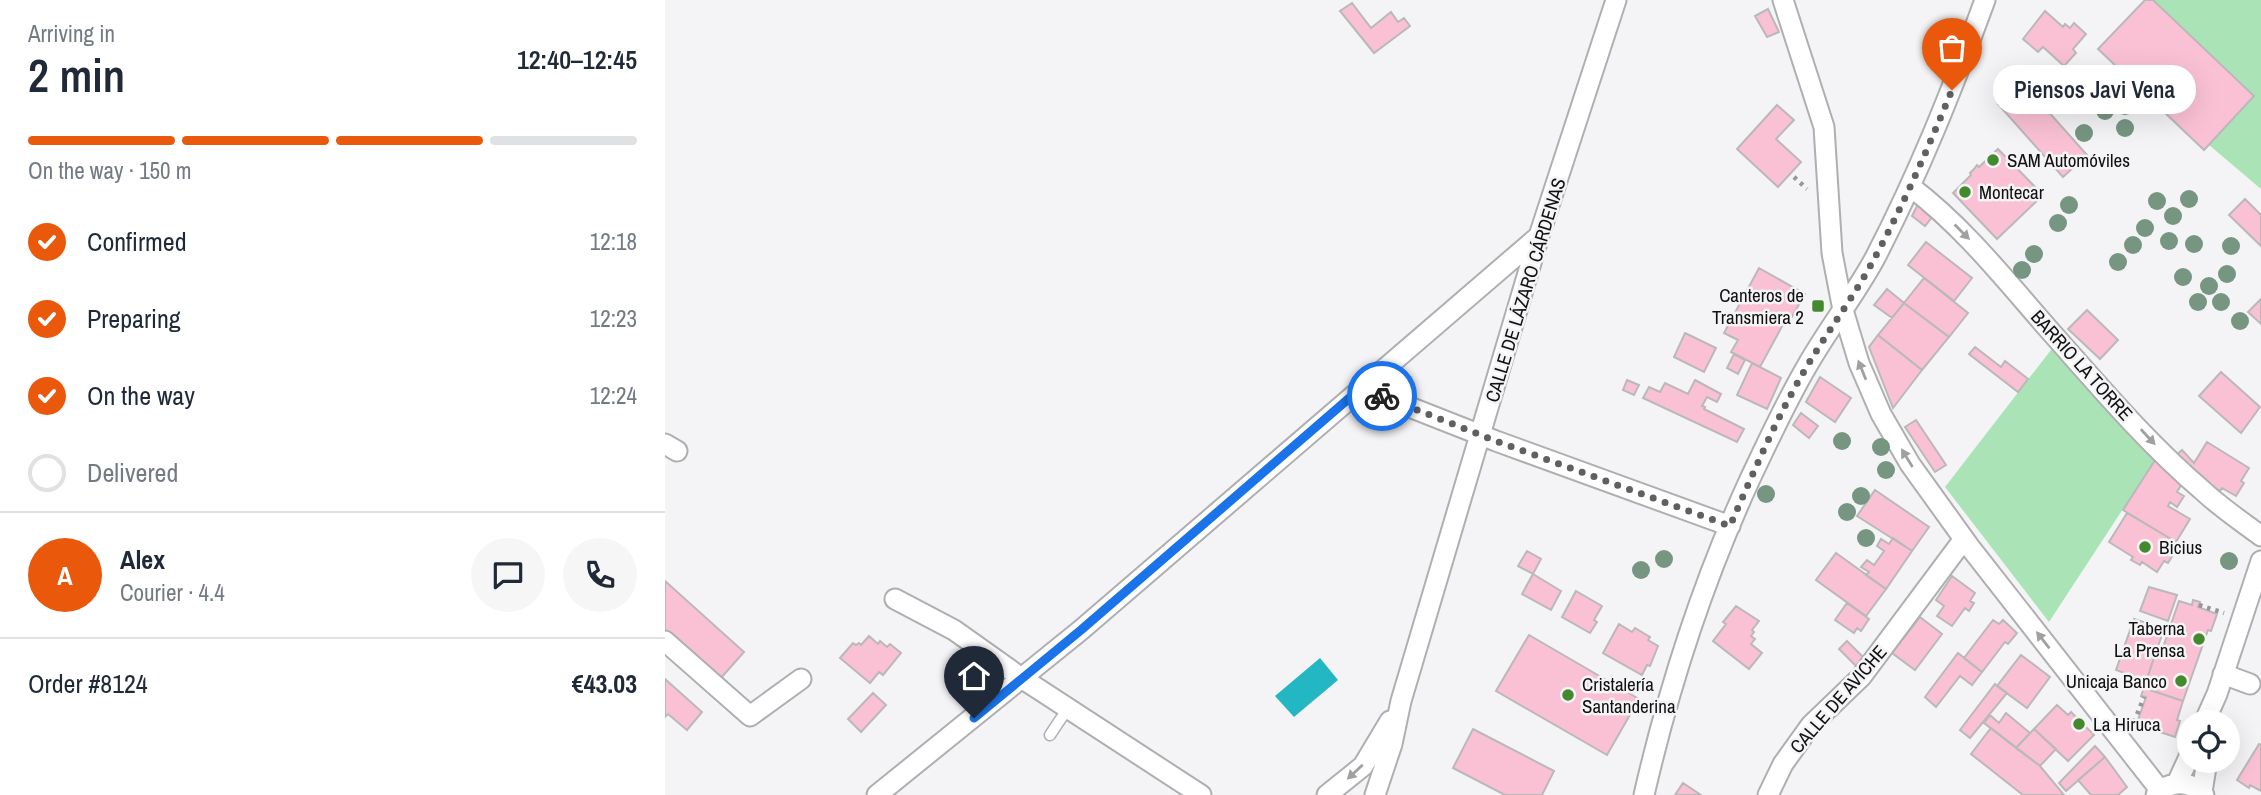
<!DOCTYPE html>
<meta charset="utf-8">
<style>
body{margin:0;font-family:"Archivo Narrow",sans-serif;background:#f6f6f7;color:#1f2937;height:100vh;display:flex;flex-direction:column;font-size:26px;white-space:nowrap}
*{box-sizing:border-box;margin:0}
p{font-size:23px;color:#747a83}
.icon{flex:none;width:38px;height:38px;fill:none;stroke:currentColor;stroke-width:2;stroke-linecap:round;stroke-linejoin:round}
.map{position:relative;flex:1;overflow:hidden}
.details{display:flex;flex-direction:column;background:#fff;width:665px}
.details>*{flex:none}
.controls{position:absolute;left:1512px;top:710px;display:grid;gap:14px}
.controls a{display:grid;place-items:center;width:63px;height:63px;border-radius:50%;background:#fff;box-shadow:0 7px 28px #0002;font-size:35px}
.pin{position:absolute;display:grid;place-items:center;width:60px;height:60px;color:#fff;margin:-72px -30px;border-radius:50% 50% 50% 0;rotate:-45deg;box-shadow:0 0 7px #0007}
.pin .icon{rotate:45deg}
.courier{position:absolute;display:grid;place-items:center;width:70px;height:70px;margin:-35px;border:5px solid #1a73e8;border-radius:50%;background:#fff;color:#222;box-shadow:0 2px 9px #0007}
.bubble{position:absolute;height:49px;border-radius:24px;background:#fff;box-shadow:0 7px 28px #0002;font-size:23px;font-weight:600;line-height:49px;text-align:center}
.head em{font-style:normal;font-weight:600}
.head div{display:flex;flex-direction:column-reverse}
.head{display:flex;align-items:center;justify-content:space-between;height:119px;padding:0 28px}
h1{font-size:46px;font-weight:600;line-height:52px}
.bar{display:grid;grid-template-columns:repeat(4,1fr);gap:10px 7px;align-content:center;height:84px;padding:0 28px}
.bar i{height:9px;border-radius:5px;background:#e0e1e3}
.bar .selected{background:#ea580c}
.bar p{grid-column:span 4}
.line{display:flex;align-items:center;gap:18px;padding:0 28px;border-top:2px solid #e0e1e3}
.line div{flex:1}
.round{display:grid;place-items:center;flex:none;width:74px;height:74px;border-radius:37px;background:#f6f6f7}
ol{padding:0 28px;list-style:none}
li{display:flex;align-items:center;gap:21px;height:77px}
li p{margin-inline-start:auto}
li .icon{padding:7px;border-radius:50%;background:#ea580c;color:#fff;stroke-width:4}
li:last-child{color:#747a83}
li i{width:38px;height:38px;border:4px solid #e0e1e3;border-radius:50%}
main{display:flex;flex:1;min-height:0}
.map>svg:first-child{display:block}
.green{fill:#aae4b6}
.water{fill:#23b7c3}
.building{fill:#fac1d4;stroke:#bbb8b9;stroke-width:2}
.lines{fill:none;stroke-linecap:round;stroke-linejoin:round}
.lane-casing{stroke:#afafb1;stroke-width:13}
.street-casing{stroke:#afafb1;stroke-width:23}
.path{stroke:#969697;stroke-width:4.5;stroke-dasharray:3.5 5;stroke-linecap:butt}
.lane{stroke:#fff;stroke-width:10}
.street{stroke:#fff;stroke-width:19}
.tree{fill:#769682}
.oneway{fill:#a0a0a0}
.done{stroke:#606061;stroke-width:7;stroke-dasharray:0 12.6}
.route{stroke:#1a73e8;stroke-width:9}
.poi-dot{fill:#44892d;stroke:#f4f4f6;stroke-width:2.5}
.labels{text-anchor:middle;dominant-baseline:central;stroke-width:5;stroke-linejoin:round;paint-order:stroke}
.poi-label{font-size:19px;fill:#111;stroke:#f4f4f6;text-anchor:start}
.street-label{font-size:19px;fill:#111;stroke:#f4f4f6}
</style>
<main>
<section class="details">
<div class="head"><div><h1>2 min</h1><p>Arriving in</p></div><em>12:40–12:45</em></div>
<div class="bar"><i class="selected"></i><i class="selected"></i><i class="selected"></i><i></i><p>On the way · 150 m</p></div>
<ol>
<li><svg class="icon" aria-label="check" viewBox="0 0 24 24"><path d="M5 12l5 5 9-10"/></svg>Confirmed<p>12:18</p></li>
<li><svg class="icon" aria-label="check" viewBox="0 0 24 24"><path d="M5 12l5 5 9-10"/></svg>Preparing<p>12:23</p></li>
<li><svg class="icon" aria-label="check" viewBox="0 0 24 24"><path d="M5 12l5 5 9-10"/></svg>On the way<p>12:24</p></li>
<li><i></i>Delivered</li>
</ol>
<div class="line" style="height:126px"><b class="round" style="background:#ea580c;color:#fff">A</b><div><b>Alex</b><p>Courier · 4.4</p></div><a class="round"><svg class="icon" aria-label="chat" viewBox="0 0 24 24"><path d="M4 5h16v11H9l-5 4z"/></svg></a><a class="round"><svg class="icon" aria-label="phone" viewBox="0 0 24 24"><path d="M5 4h4l2 5-3 2q2 4 5 5l2-3 5 2v4C11 20 4 13 5 4z"/></svg></a></div>
<div class="line" style="height:91px"><div>Order #8124</div><b>€43.03</b></div>
</section>
<div class="map">
<svg width="1596" height="795" viewBox="0 0 1596 795">
<rect width="100%" height="100%" fill="#f4f4f6"/>
<path class="green" d="M1488 0H1596V189L1544 145 1588 95Z
M1389 346 1492 457 1384 622 1280 487Z"/>
<path class="water" d="M655 658 673 680 629 717 610 696Z"/>
<path class="building" d="M1480 0H1488L1589 96 1539 150 1433 49Z
M687 3 706 28 726 12 733 22 739 18 745 26 709 53 675 11Z
M1103 9 1114 32 1102 37 1090 16Z
M1380 11 1398 27 1400 24 1405 28 1409 23 1421 34 1408 49 1411 53 1399 66 1378 47 1373 52 1358 39Z
M1357 82 1422 155 1398 177 1333 104Z
M1112 105 1129 120 1111 139 1136 162 1113 187 1072 149Z
M1333 149 1378 195 1332 239 1288 193 1306 175 1305 173 1309 169 1312 165 1314 167Z
M1580 199 1596 215V246L1564 215Z
M1253 204 1268 216 1260 226 1247 216Z
M1261 242 1307 278 1289 301 1243 265Z
M1094 268 1140 294 1125 320 1121 319 1095 367 1066 352 1073 340 1059 333Z
M1259 278 1303 313 1284 337 1239 303Z
M1222 289 1239 303 1227 318 1209 305Z
M1596 299V324L1583 312Z
M1239 303 1284 337 1257 370 1213 335Z
M1422 310 1453 340 1435 359 1403 329Z
M1020 333 1051 348 1039 372 1009 357Z
M1213 335 1257 370 1228 408 1204 347Z
M1310 347 1336 367 1340 361 1363 379 1353 392 1304 354Z
M1069 354 1080 360 1073 374 1062 368Z
M1087 363 1116 378 1102 409 1072 395Z
M1556 372 1595 407 1576 433 1534 396Z
M1155 377 1186 398 1170 422 1141 402Z
M962 380 974 385 969 395 958 390Z
M1030 380 1056 394 1052 402 1042 397 1037 406 1040 407 1039 409 1079 429 1072 442 978 398 984 387 995 392 1000 383 1023 394Z
M1136 413 1153 426 1144 438 1128 425Z
M1251 420 1281 465 1270 472 1240 427Z
M1542 442 1584 468 1576 481 1579 483 1571 496 1557 488 1555 491 1541 482 1509 457 1517 450 1529 463Z
M1492 457 1519 480 1512 492 1519 496 1512 507 1505 502 1503 506 1525 519 1511 542 1458 510Z
M1210 490 1264 527 1247 551 1192 516Z
M1462 513 1511 542 1504 553 1508 555 1503 563 1499 561 1492 572 1477 562 1475 565 1466 560 1468 557 1444 542Z
M1228 538 1247 551 1221 589 1201 575 1204 572 1196 567 1202 560 1209 565 1219 551 1212 546 1216 539 1224 544Z
M862 551 876 559 868 574 853 566Z
M1171 553 1221 589 1201 616 1151 580Z
M868 574 896 591 886 610 857 594Z
M1287 576 1310 593 1305 601 1309 603 1304 611 1300 608 1287 626 1272 616 1279 606 1271 600Z
M0 581 79 652 55 679 0 631Z
M1484 587 1512 595 1503 621 1475 611Z
M911 591 937 606 929 620 932 622 925 633 897 617Z
M1528 600 1535 602 1533 607 1552 614 1546 631 1543 630 1518 701 1479 688 1490 655 1495 656 1514 601 1527 605Z
M1182 603 1204 619 1196 631 1192 628 1189 633 1170 620Z
M1071 606 1094 621 1087 630 1089 632 1086 636 1090 639 1086 644 1097 653 1084 669 1048 641 1061 624 1058 622Z
M1255 617 1277 634 1250 670 1227 653Z
M1469 619 1499 629 1481 681 1451 670Z
M1328 620 1334 624 1338 620 1352 633 1343 644 1340 642 1317 672 1299 658Z
M954 624 967 632 970 628 985 637 983 640 993 646 985 666 982 665 977 675 938 653Z
M864 635 974 699 942 755 831 691Z
M204 636 213 644 215 641 222 647 225 644 236 653 218 675 214 672 205 683 175 658 188 643 191 645 194 643 196 645Z
M1182 641 1200 659 1192 667 1174 649Z
M1293 653 1317 672 1307 685 1295 676 1271 707 1260 697Z
M1356 655 1385 677 1362 708 1332 686Z
M0 679 37 712 22 730 3 714 0 717Z
M1330 684 1342 693 1305 738 1295 730Z
M1479 688 1518 701 1512 720 1515 721 1510 737 1489 730 1490 726 1473 720 1481 697 1476 696Z
M208 693 221 705 196 732 183 719Z
M1392 705 1403 715 1406 712 1429 735 1403 761 1369 729Z
M1341 713 1365 733 1351 748 1319 723 1325 715 1334 723Z
M1326 728 1375 766 1399 795H1358L1306 754Z
M808 729 889 771 877 795H840L788 768Z
M1369 729 1391 749 1375 766 1351 748Z
M1594 744 1596 745V791L1585 785 1584 788 1572 780Z
M1430 746 1440 757 1401 791 1394 783Z
M1440 757 1462 787 1453 795H1426L1413 780Z
M1018 783 1036 795H1010Z"/>
<g class="lines">
<g class="lane-casing">
<path id="lane" d="M385 735 403 708"/>
</g>
<g class="street-casing">
<path id="street" d="M1118 0 1159 127 1167 253 1178 310 1194 363 1216 414 1245 464 1304 546 1495 790
M1246 187C1300 228 1342 282 1386 332 1434 386 1482 443 1537 490 1555 507 1576 521 1596 536
M696 388 831 441 1065 526
M0 444 12 451
M230 599 289 630 358 679 536 795
M0 641 85 716 136 679
M1558 674 1585 684
M1539 723 1552 694 1596 561
M1512 783 1524 757
M1537 792 1542 761
M212 795 416 630 874 236
M662 795 698 766 725 721
M710 795 727 744 736 701 874 236 951 0
M979 795C1004 686 1038 581 1085 479 1103 441 1121 402 1142 366 1163 329 1190 295 1210 258 1254 173 1287 90 1320 0
M1103 795 1118 764 1146 725 1196 677 1299 539
M1491 795C1505 780 1525 780 1539 795"/>
</g>
<path class="path" d="M1129 177 1142 189
M1534 605 1559 613
M1469 722 1479 697"/>
<use href="#lane" class="lane"/>
<use href="#street" class="street"/>
</g>
<g class="tree">
<circle cx="1426" cy="75" r="9"/>
<circle cx="1460" cy="106" r="9"/>
<circle cx="1440" cy="111" r="9"/>
<circle cx="1460" cy="128" r="9"/>
<circle cx="1419" cy="133" r="9"/>
<circle cx="1524" cy="199" r="9"/>
<circle cx="1492" cy="201" r="9"/>
<circle cx="1404" cy="205" r="9"/>
<circle cx="1508" cy="216" r="9"/>
<circle cx="1393" cy="223" r="9"/>
<circle cx="1480" cy="228" r="9"/>
<circle cx="1504" cy="241" r="9"/>
<circle cx="1529" cy="244" r="9"/>
<circle cx="1468" cy="245" r="9"/>
<circle cx="1566" cy="246" r="9"/>
<circle cx="1369" cy="254" r="9"/>
<circle cx="1453" cy="262" r="9"/>
<circle cx="1357" cy="270" r="9"/>
<circle cx="1562" cy="274" r="9"/>
<circle cx="1518" cy="277" r="9"/>
<circle cx="1544" cy="286" r="9"/>
<circle cx="1533" cy="302" r="9"/>
<circle cx="1556" cy="302" r="9"/>
<circle cx="1575" cy="321" r="9"/>
<circle cx="1177" cy="441" r="9"/>
<circle cx="1216" cy="447" r="9"/>
<circle cx="1221" cy="470" r="9"/>
<circle cx="1101" cy="494" r="9"/>
<circle cx="1196" cy="496" r="9"/>
<circle cx="1182" cy="512" r="9"/>
<circle cx="1201" cy="538" r="9"/>
<circle cx="999" cy="559" r="9"/>
<circle cx="1564" cy="561" r="9"/>
<circle cx="976" cy="570" r="9"/>
</g>
<defs><path id="oneway-solid" d="M-6-.8H1V-3.2L6.5 0L1 3.2V.8H-6Z" transform="scale(1.75)"/></defs>
<g class="oneway">
<use href="#oneway-solid" transform="translate(1297 232) rotate(45)"/>
<use href="#oneway-solid" transform="translate(1197 370) rotate(-112)"/>
<use href="#oneway-solid" transform="translate(1483 437) rotate(47)"/>
<use href="#oneway-solid" transform="translate(1242 458) rotate(-122)"/>
<use href="#oneway-solid" transform="translate(1378 640) rotate(-128)"/>
<use href="#oneway-solid" transform="translate(690 772) rotate(137)"/>
</g>
<g class="lines">
<path class="done" d="M717 396 831 441 1065 526C1089 471 1113 414 1144 363 1165 328 1190 295 1209 259 1239 204 1263 148 1287 90"/>
<path class="route" d="M309 718 416 630 696 388 717 396"/>
</g>
<g class="poi-dot">
<circle cx="1328" cy="160" r="7"/>
<circle cx="1300" cy="192" r="7"/>
<rect x="1146" y="299" width="14" height="14" rx="3.5"/>
<circle cx="1480" cy="547" r="7"/>
<circle cx="1534" cy="639" r="7"/>
<circle cx="1516" cy="681" r="7"/>
<circle cx="903" cy="695" r="7"/>
<circle cx="1414" cy="724" r="7"/>
</g>
<g class="labels">
<g class="poi-label">
<text x="1342" y="160">SAM Automóviles</text>
<text x="1314" y="192">Montecar</text>
<text x="1139" y="295" text-anchor="end">Canteros de<tspan x="1139" dy="22">Transmiera 2</tspan></text>
<text x="1494" y="547">Bicius</text>
<text x="1520" y="628" text-anchor="end">Taberna<tspan x="1520" dy="22">La Prensa</tspan></text>
<text x="1502" y="681" text-anchor="end">Unicaja Banco</text>
<text x="917" y="684">Cristalería<tspan x="917" dy="22">Santanderina</tspan></text>
<text x="1428" y="724">La Hiruca</text>
</g>
<g class="street-label">
<text transform="translate(860 290) rotate(-73)">CALLE DE LÁZARO CÁRDENAS</text>
<text transform="translate(1417 365) rotate(48)">BARRIO LA TORRE</text>
<text transform="translate(1173 699) rotate(-49)">CALLE DE AVICHE</text>
</g>
</g>
</svg>
<div class="controls">
<a><svg class="icon" aria-label="locate" viewBox="0 0 24 24"><circle cx="12" cy="12" r="6"/><path d="M12 2v4M12 18v4M2 12h4M18 12h4"/></svg></a>
</div>
<div class="pin" style="left:1287px;top:90px;background:#ea580c"><svg class="icon" aria-label="bag" viewBox="0 0 24 24"><path d="M5 8h14l-1 12H6zM9 8a3 3 0 0 1 6 0"/></svg></div>
<div class="pin" style="left:309px;top:718px;background:#1f2937"><svg class="icon" aria-label="home" viewBox="0 0 24 24"><path d="M3 11l9-7 9 7M6 9v11h12V9"/></svg></div>
<div class="courier" style="left:717px;top:396px"><svg class="icon" aria-label="bike" viewBox="0 0 24 24"><circle cx="6" cy="16" r="4"/><circle cx="18" cy="16" r="4"/><path d="M6 16l4-8h5l3 8M10 8l3 8H6M13 5h3"/></svg></div>
<div class="bubble" style="left:1328px;top:65px;width:203px">Piensos Javi Vena</div>
</div>
</main>
